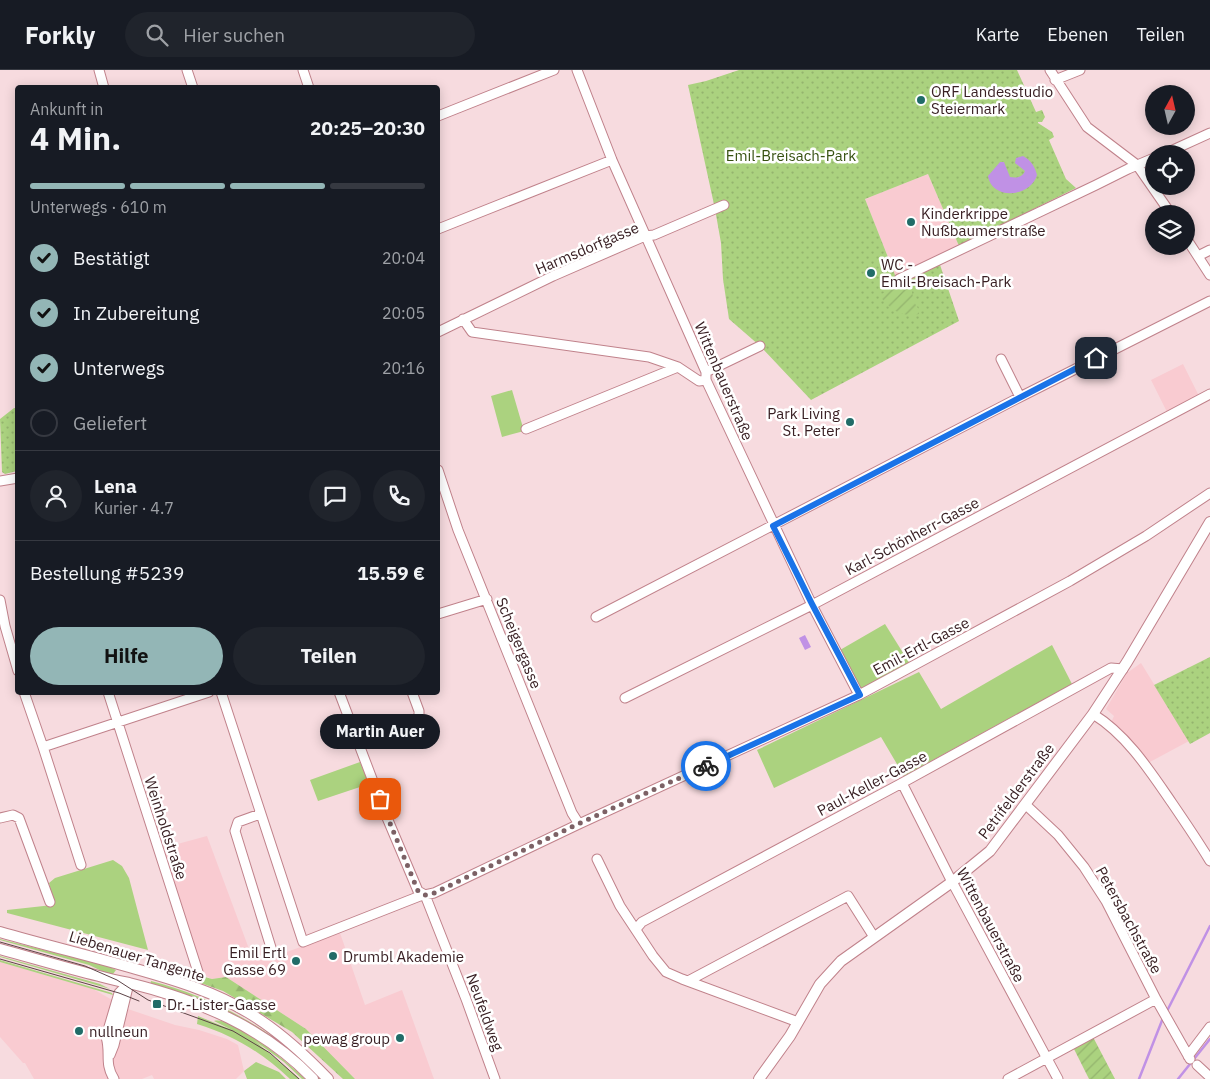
<!DOCTYPE html>
<html lang="de">
<meta charset="utf-8">
<style>
body{margin:0;font-family:"IBM Plex Sans",sans-serif;background:#20242c;color:#f1f3f6;height:100vh;display:flex;flex-direction:column;font-size:19px;white-space:nowrap}
*{box-sizing:border-box;margin:0}
p{font-size:16px;color:#9ea1a6}
.icon{flex:none;width:28px;height:28px;fill:none;stroke:currentColor;stroke-width:2;stroke-linecap:round;stroke-linejoin:round}
.map{position:relative;flex:1;overflow:hidden}
.details{position:absolute;left:15px;top:15px;width:425px;height:610px;display:flex;flex-direction:column;background:#171b24;border-radius:5px;box-shadow:0 2px 12px #0003}
.details>*{flex:none}
.needle{width:32px;rotate:8deg}
.fabs{position:absolute;left:1145px;top:15px;display:grid;gap:10px}
.fabs a{display:grid;place-items:center;width:50px;height:50px;border-radius:50%;background:#171b24;box-shadow:0 2px 12px #0003;font-size:25px}
.pin{position:absolute;display:grid;place-items:center;width:42px;height:42px;color:#fff;margin:-21px;border-radius:10px;box-shadow:0 2px 8px #0006}
.courier{position:absolute;display:grid;place-items:center;width:50px;height:50px;margin:-25px;border:4px solid #1a73e8;border-radius:50%;background:#fff;color:#222;box-shadow:0 1px 6px #0007}
.bubble{position:absolute;height:35px;border-radius:18px;background:#171b24;box-shadow:0 2px 12px #0003;font-size:16px;font-weight:700;line-height:35px;text-align:center}
.summary em{font-style:normal;font-weight:700}
.summary div{display:flex;flex-direction:column-reverse}
.summary{display:flex;align-items:center;justify-content:space-between;height:85px;padding:0 15px}
h1{font-size:32px;font-weight:700;line-height:38px}
.bar{display:grid;grid-template-columns:repeat(4,1fr);gap:8px 5px;align-content:center;height:60px;padding:0 15px}
.bar i{height:6px;border-radius:4px;background:#363941}
.bar .current{background:#93b6b6}
.bar p{grid-column:span 4}
.line{display:flex;align-items:center;gap:12px;padding:0 15px;border-top:1px solid #363941}
.line div{flex:1}
.round{display:grid;place-items:center;flex:none;width:52px;height:52px;border-radius:26px;background:#20242c}
ol{padding:0 15px;list-style:none}
li{display:flex;align-items:center;gap:15px;height:55px}
li p{margin-inline-start:auto}
li .icon{padding:5px;border-radius:50%;background:#93b6b6;color:#111;stroke-width:4}
li:last-child{color:#9ea1a6}
li i{width:28px;height:28px;border:2px solid #363941;border-radius:50%}
.button{display:flex;gap:10px;margin-top:auto;padding:10px 15px}
.button a{flex:1;height:58px;border-radius:30px;background:#93b6b6;color:#111;font-size:20px;font-weight:700;line-height:58px;text-align:center}
.button a+a{background:#20242c;color:#f1f3f6}
header{display:flex;align-items:center;gap:30px;box-sizing:border-box;height:70px;padding:0 25px;background:#171b24;border-bottom:1px solid #363941}
header strong{font-size:24px}
nav{display:flex;gap:28px;margin-inline-start:auto;font-size:18px}
.search{width:350px;height:45px;background:#20242c;display:flex;align-items:center;gap:12px;box-sizing:border-box;padding:0 18px;border-radius:28px;color:#9ea1a6;font-size:19px}
.map>svg:first-child{display:block}
.built{fill:#f9cbd1}
.grass{fill:#abd27f}
.forest{fill:url(#forest-firs)}
.park{fill:url(#park-dots)}
.garden{fill:url(#garden-furrows)}
.water{fill:#c091e5}
.lines{fill:none;stroke-linecap:round;stroke-linejoin:round}
.stream{stroke:#c091e5;stroke-width:2.5}
.minor-casing{stroke:#c0828b;stroke-width:11}
.major-casing{stroke:#c0828b;stroke-width:12}
.minor{stroke:#fff;stroke-width:9}
.major{stroke:#fff;stroke-width:10}
.tram{stroke:#5d4347;stroke-width:1}
.done{stroke:#7c6165;stroke-width:5;stroke-dasharray:0 9}
.route{stroke:#1a73e8;stroke-width:6}
.poi-dot{fill:#216c68;stroke:#fff;stroke-width:2}
.labels{text-anchor:middle;dominant-baseline:central;stroke-width:5;stroke-linejoin:round;paint-order:stroke}
.poi-label{font-size:15px;fill:#392024;stroke:#fff;text-anchor:start}
.park-label{font-size:15px;fill:#375111;stroke:#fff}
.street-label{font-size:15px;fill:#392024;stroke:#fff}
</style>
<header>
<strong>Forkly</strong>
<div class="search"><svg class="icon" aria-label="search" viewBox="0 0 24 24"><circle cx="10" cy="10" r="6"/><path d="M15 15l6 6"/></svg>Hier suchen</div>
<nav><a>Karte</a><a>Ebenen</a><a>Teilen</a></nav>
</header>
<div class="map">
<svg width="1210" height="1009" viewBox="0 0 1210 1009">
<defs>
<pattern id="forest-firs" width="22" height="20" patternUnits="userSpaceOnUse" patternTransform="scale(1.25)"><rect width="22" height="20" fill="#abd27f"/><path d="M5 1l3.5 6h-7zM16 11l3.5 6h-7z" fill="#94b46e"/></pattern>
<pattern id="park-dots" width="8" height="8" patternUnits="userSpaceOnUse" patternTransform="scale(1.25)"><rect width="8" height="8" fill="#abd27f"/><path d="M2 2h.1M6 6h.1" fill="none" stroke="#94b46e" stroke-width="1.8" stroke-linecap="round"/></pattern>
<pattern id="garden-furrows" width="10" height="10" patternUnits="userSpaceOnUse" patternTransform="scale(1.25)"><rect width="10" height="10" fill="#abd27f"/><path d="M-1 1l2-2M0 10L10 0M9 11l2-2" fill="none" stroke="#94b46e"/></pattern>
</defs>
<rect width="100%" height="100%" fill="#f7dbdf"/>
<path class="built" d="M928 104 959 176 895 205 865 129Z
M1183 294 1199 326 1167 342 1151 310Z
M1141 593 1189 671 1148 693 1110 655 1114 646 1106 639 1127 603Z
M207 766 252 887 281 884 340 863 365 935 402 920 434 1009H355L306 959 226 907 212 909 198 902 159 779Z
M0 892 93 919 128 939 175 955 199 960 227 969 238 975 244 1001 236 1009H154L152 1005 142 1009H34L25 993H23L0 967Z"/>
<path class="grass" d="M512 320 524 361 502 367 491 326Z
M885 554 910 594 861 619 840 580Z
M1052 575 1072 614 904 706 881 667 774 718 757 680 919 602 941 639Z
M360 692 369 714 318 731 310 710Z
M113 790 122 796 129 808 148 880 7 843V840L53 835 54 833 49 813 55 808Z
M0 869 108 896 116 900 113 904H108L89 895 0 870Z
M0 886 100 914 110 919 0 887Z
M0 890 112 923 113 925 0 892Z
M151 911C202 924 250 948 291 980 302 989 312 999 322 1009H319L292 983 150 915Z
M198 946 232 960 214 951C232 945 291 995 305 1009H302L284 992 255 971 300 1009H290C261 982 235 966 197 954Z
M256 992 279 1002 286 1009H247L244 1001Z"/>
<path class="forest" d="M155 893 212 909 226 907 306 959 355 1009H343L292 962 223 921 153 896Z"/>
<path class="park" d="M739 0H1017L1036 42 1042 40 1045 47 1042 52H1038V53L1052 62 1054 67 1049 70 1066 109 1076 118 959 176 928 104 865 129 895 205 937 186 959 251 811 330 760 276 729 249 723 209 721 173 715 139 688 15 706 11Z
M14 338H17V401L5 404 2 402 0 349Z
M1210 587V663L1190 674 1154 615Z"/>
<path class="garden" d="M910 212 914 232 919 240V244C901 248 890 239 879 225Z
M1093 967 1115 1009H1089L1073 977Z"/>
<path class="water" d="M1023 86C1031 90 1035 97 1037 105 1031 127 992 131 988 106L1000 92H1004L1010 107C1016 108 1022 108 1025 101L1015 93 1016 88Z
M805 565 811 577 805 580 799 568Z"/>
<g class="lines">
<path class="stream" d="M1166 943 1210 856
M1139 1009 1163 948
M1178 1009 1210 969"/>
<g class="minor-casing">
<path id="minor" d="M99 0 104 18
M187 0 193 18
M303 0 309 18
M577 0 612 90 706 302V310L812 535 859 625
M1050 0 1087 57 1137 95 1171 144
M1055 10 1080 0
M438 46 554 0
M1164 84 1210 63
M438 159 612 90
M1186 168 1210 205
M1198 186 1210 180
M899 209 1096 115 1128 99 1154 88
M463 249 472 262 649 287 678 297 699 311 706 310
M438 262 553 206 645 166 654 165 724 135
M1001 289 1020 327
M706 302 760 276
M526 359 678 297
M438 400 458 460 572 743 579 754
M0 411 18 408
M0 530 5 556 18 601
M438 544 487 529
M596 547 1024 325 1210 231
M24 622 43 677 81 795
M108 622 198 902
M221 622 303 872 420 826 434 823 579 754 859 625 1070 511 1146 466 1210 423
M339 622 385 743 418 821 425 825 466 929 495 1009
M625 628 812 535 1210 324
M1093 644C1127 665 1150 701 1172 733 1185 752 1198 771 1210 791
M356 665C382 665 396 662 419 650V641L412 622
M43 677 209 622
M902 713 950 808 1058 1009
M1026 735 1058 765 1084 797 1106 831 1156 929 1190 989
M260 744 238 752 235 761 273 884
M0 748 13 745 19 748 50 832
M597 789 620 836 653 886 666 902 682 909 798 952
M636 859 642 852 902 713 1111 598 1123 599
M688 911 848 826 874 867
M110 985 114 975 129 913
M1188 986 1210 957
M1197 995 1210 1007
M114 1009C104 993 111 983 106 967L119 923 129 913
M1008 1009 1156 929"/>
</g>
<g class="major-casing">
<path id="major" d="M0 862C45 875 91 886 136 899 175 910 215 922 249 943 279 961 304 984 328 1009
M0 879C33 888 66 898 99 906 109 909 119 911 129 913 198 930 264 957 313 1009
M759 1009 790 966 820 914 841 891 952 812 990 781 1093 644 1127 592 1210 452"/>
</g>
<use href="#minor" class="minor"/>
<use href="#major" class="major"/>
<path class="tram" d="M0 872 85 896 117 910 148 930 233 961 270 983 299 1009
M0 889 119 923 139 931"/>
</g>
<g class="lines">
<path class="done" d="M380 729 418 821 425 825 434 823 578 754 706 696"/>
<path class="route" d="M706 696 860 625 812 534 773 456 1096 288"/>
</g>
<g class="poi-dot">
<circle cx="921" cy="30" r="5"/>
<circle cx="911" cy="152" r="5"/>
<circle cx="871" cy="203" r="5"/>
<circle cx="850" cy="352" r="5"/>
<circle cx="333" cy="886" r="5"/>
<circle cx="296" cy="891" r="5"/>
<rect x="152" y="929" width="10" height="10" rx="2.5"/>
<circle cx="79" cy="961" r="5"/>
<circle cx="400" cy="968" r="5"/>
</g>
<g class="labels">
<g class="poi-label">
<text x="931" y="21">ORF Landesstudio<tspan x="931" dy="17">Steiermark</tspan></text>
<text x="921" y="143">Kinderkrippe<tspan x="921" dy="17">Nußbaumerstraße</tspan></text>
<text x="881" y="194">WC -<tspan x="881" dy="17">Emil-Breisach-Park</tspan></text>
<text x="840" y="343" text-anchor="end">Park Living<tspan x="840" dy="17">St. Peter</tspan></text>
<text x="286" y="882" text-anchor="end">Emil Ertl<tspan x="286" dy="17">Gasse 69</tspan></text>
<text x="343" y="886">Drumbl Akademie</text>
<text x="167" y="934">Dr.-Lister-Gasse</text>
<text x="89" y="961">nullneun</text>
<text x="390" y="968" text-anchor="end">pewag group</text>
</g>
<g class="park-label">
<text x="791" y="85">Emil-Breisach-Park</text>
</g>
<g class="street-label">
<text transform="translate(587 178) rotate(-23)">Harmsdorfgasse</text>
<text transform="translate(724 311) rotate(67)">Wittenbauerstraße</text>
<text transform="translate(912 466) rotate(-28)">Karl-Schönherr-Gasse</text>
<text transform="translate(519 573) rotate(68)">Scheigergasse</text>
<text transform="translate(921 576) rotate(-28)">Emil-Ertl-Gasse</text>
<text transform="translate(872 713) rotate(-28)">Paul-Keller-Gasse</text>
<text transform="translate(1016 721) rotate(-53)">Petrifelderstraße</text>
<text transform="translate(166 758) rotate(72)">Weinholdstraße</text>
<text transform="translate(1129 850) rotate(61)">Petersbachstraße</text>
<text transform="translate(991 855) rotate(62)">Wittenbauerstraße</text>
<text transform="translate(137 886) rotate(17)">Liebenauer Tangente</text>
<text transform="translate(485 942) rotate(70)">Neufeldweg</text>
</g>
</g>
</svg>
<div class="fabs">
<a><svg class="needle" viewBox="-14 -14 28 28"><path d="M0-13l5 13h-10z" fill="#e53935"/><path d="M0 13l5-13h-10z" fill="#9ea1a6"/></svg></a>
<a><svg class="icon" aria-label="locate" viewBox="0 0 24 24"><circle cx="12" cy="12" r="6"/><path d="M12 2v4M12 18v4M2 12h4M18 12h4"/></svg></a>
<a><svg class="icon" aria-label="layers" viewBox="0 0 24 24"><path d="M12 4l9 5-9 5-9-5zM3 14l9 5 9-5"/></svg></a>
</div>
<div class="pin" style="left:380px;top:729px;background:#ea580c"><svg class="icon" aria-label="bag" viewBox="0 0 24 24"><path d="M5 8h14l-1 12H6zM9 8a3 3 0 0 1 6 0"/></svg></div>
<div class="pin" style="left:1096px;top:288px;background:#1f2937"><svg class="icon" aria-label="home" viewBox="0 0 24 24"><path d="M3 11l9-7 9 7M6 9v11h12V9"/></svg></div>
<div class="courier" style="left:706px;top:696px"><svg class="icon" aria-label="bike" viewBox="0 0 24 24"><circle cx="6" cy="16" r="4"/><circle cx="18" cy="16" r="4"/><path d="M6 16l4-8h5l3 8M10 8l3 8H6M13 5h3"/></svg></div>
<div class="bubble" style="left:320px;top:644px;width:120px">Martin Auer</div>
<section class="details">
<div class="summary"><div><h1>4 Min.</h1><p>Ankunft in</p></div><em>20:25–20:30</em></div>
<div class="bar"><i class="current"></i><i class="current"></i><i class="current"></i><i></i><p>Unterwegs · 610 m</p></div>
<ol>
<li><svg class="icon" aria-label="check" viewBox="0 0 24 24"><path d="M5 12l5 5 9-10"/></svg>Bestätigt<p>20:04</p></li>
<li><svg class="icon" aria-label="check" viewBox="0 0 24 24"><path d="M5 12l5 5 9-10"/></svg>In Zubereitung<p>20:05</p></li>
<li><svg class="icon" aria-label="check" viewBox="0 0 24 24"><path d="M5 12l5 5 9-10"/></svg>Unterwegs<p>20:16</p></li>
<li><i></i>Geliefert</li>
</ol>
<div class="line" style="height:90px"><a class="round"><svg class="icon" aria-label="person" viewBox="0 0 24 24"><circle cx="12" cy="8" r="4"/><path d="M4 21q1-7 8-7t8 7"/></svg></a><div><b>Lena</b><p>Kurier · 4.7</p></div><a class="round"><svg class="icon" aria-label="chat" viewBox="0 0 24 24"><path d="M4 5h16v11H9l-5 4z"/></svg></a><a class="round"><svg class="icon" aria-label="phone" viewBox="0 0 24 24"><path d="M5 4h4l2 5-3 2q2 4 5 5l2-3 5 2v4C11 20 4 13 5 4z"/></svg></a></div>
<div class="line" style="height:65px"><div>Bestellung #5239</div><b>15.59 €</b></div>
<div class="button"><a>Hilfe</a><a>Teilen</a></div>
</section>
</div>
